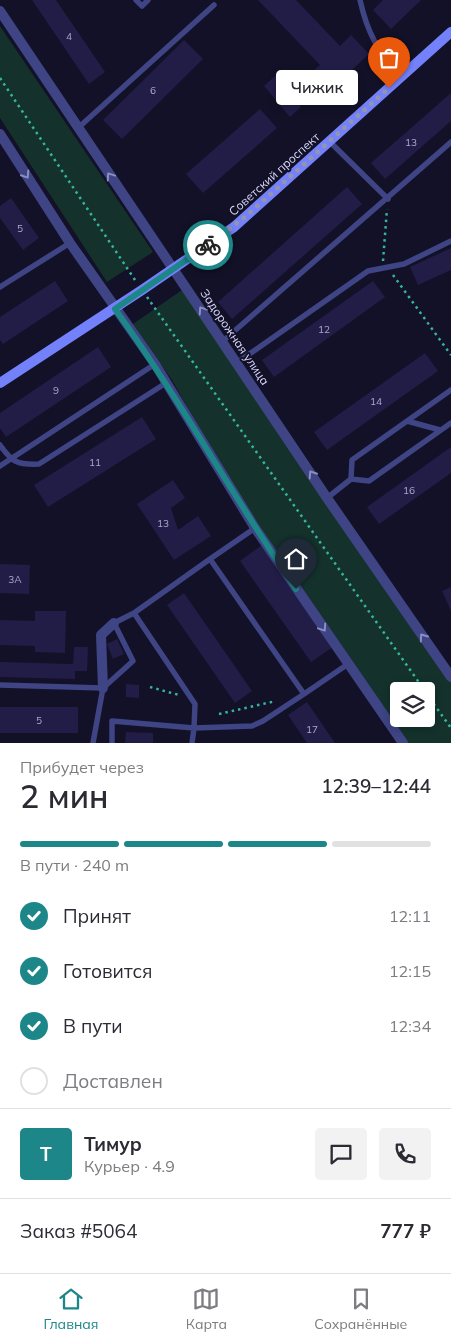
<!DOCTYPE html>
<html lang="ru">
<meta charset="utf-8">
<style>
body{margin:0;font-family:Mulish,sans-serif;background:#f2f2f3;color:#2b2b33;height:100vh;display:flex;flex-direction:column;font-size:19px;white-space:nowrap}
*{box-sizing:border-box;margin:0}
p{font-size:16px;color:#7c7c81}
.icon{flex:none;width:28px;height:28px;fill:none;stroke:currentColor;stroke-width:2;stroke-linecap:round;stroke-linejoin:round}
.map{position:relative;height:743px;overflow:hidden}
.side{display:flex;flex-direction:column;background:#fff;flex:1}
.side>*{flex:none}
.tools{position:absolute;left:390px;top:682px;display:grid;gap:10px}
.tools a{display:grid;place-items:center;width:45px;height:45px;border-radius:5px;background:#fff;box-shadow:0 2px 8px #0003;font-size:25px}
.pin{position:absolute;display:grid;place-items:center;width:42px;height:42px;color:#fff;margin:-51px -21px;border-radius:50% 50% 50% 0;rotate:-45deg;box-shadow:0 0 5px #0007}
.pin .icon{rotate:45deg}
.courier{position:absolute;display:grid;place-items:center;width:50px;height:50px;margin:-25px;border:4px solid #1d8688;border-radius:50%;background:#fff;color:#222;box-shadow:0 1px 6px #0007}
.bubble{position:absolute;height:35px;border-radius:5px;background:#fff;box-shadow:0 2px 8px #0003;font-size:16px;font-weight:600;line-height:35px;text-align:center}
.head em{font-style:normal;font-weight:600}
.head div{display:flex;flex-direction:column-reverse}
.head{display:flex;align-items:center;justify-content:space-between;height:85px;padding:0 20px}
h1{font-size:32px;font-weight:600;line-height:38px}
.bar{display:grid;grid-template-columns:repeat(4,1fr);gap:8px 5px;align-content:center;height:60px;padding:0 20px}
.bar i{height:6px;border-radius:4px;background:#e1e1e2}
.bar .active{background:#1d8688}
.bar p{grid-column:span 4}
.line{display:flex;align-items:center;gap:12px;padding:0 20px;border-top:1px solid #e1e1e2}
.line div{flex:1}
.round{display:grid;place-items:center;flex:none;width:52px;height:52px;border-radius:5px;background:#f2f2f3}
ol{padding:0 20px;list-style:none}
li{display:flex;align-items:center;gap:15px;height:55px}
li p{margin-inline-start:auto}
li .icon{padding:5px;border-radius:50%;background:#1d8688;color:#fff;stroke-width:4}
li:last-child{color:#7c7c81}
li i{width:28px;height:28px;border:2px solid #e1e1e2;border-radius:50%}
.menu{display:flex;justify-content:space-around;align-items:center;height:70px;border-top:1px solid #e1e1e2;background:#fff;font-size:14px;color:#7c7c81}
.menu a{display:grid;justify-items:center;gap:2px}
.menu .active{color:#1d8688}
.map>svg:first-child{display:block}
.green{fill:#14312c;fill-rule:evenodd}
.building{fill:#211d47}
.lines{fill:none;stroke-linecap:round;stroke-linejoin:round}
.path{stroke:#35b59d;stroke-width:2.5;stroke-dasharray:2.5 4;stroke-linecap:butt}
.lane{stroke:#3e4484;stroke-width:5.5}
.street{stroke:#3e4484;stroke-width:10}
.secondary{stroke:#7381fa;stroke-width:10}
.oneway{stroke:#8b8ec0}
.done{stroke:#9393b2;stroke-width:5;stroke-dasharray:0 9}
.route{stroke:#1d8688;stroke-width:6}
.labels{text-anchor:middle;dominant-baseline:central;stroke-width:4;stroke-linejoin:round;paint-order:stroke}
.number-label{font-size:10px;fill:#aaaad0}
.street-label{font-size:12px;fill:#d8d9fd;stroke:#121127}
</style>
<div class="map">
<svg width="451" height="743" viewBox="0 0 451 743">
<rect width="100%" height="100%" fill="#121127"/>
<path class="green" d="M0 26 153 252 107 282 0 118Z
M182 290 451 674V743H403L255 528 172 380 133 324ZM399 691H426V719H399Z"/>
<path class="building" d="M32 0H56L105 72 89 84Z
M258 0H296L340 46 351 35 369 54 323 97 305 78 320 65Z
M383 0H421L391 29 373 10Z
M184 40 203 59 122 139 103 120Z
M275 76 301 107 290 117 264 86Z
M451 93V121L385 179 371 163Z
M260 109 277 128 203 193 186 174Z
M347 187 362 204 232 319 218 302Z
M11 198 39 238 23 250 0 218V206Z
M451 248V270L418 285 410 267Z
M55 281 68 301 3 344 0 340V317Z
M373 281 385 297 274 377 262 360Z
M98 347 111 367 6 437 0 428V413Z
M425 353 438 371 327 450 314 432Z
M142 417 156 439 48 507 34 485Z
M451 447V473L379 524 367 507Z
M173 480 185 498 171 508 178 530 198 516 211 536 174 560 137 504Z
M262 545 333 647 311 662 240 561Z
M0 564 30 565 29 594 0 593Z
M451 587V611L442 591Z
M184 593 252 691 235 703 167 605Z
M35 611H66L65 653 35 652V646L0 645V620L35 621Z
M117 639 124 654 113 659 107 644Z
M74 647H88L87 671H75V679L0 677V662L73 664Z
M126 684 139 685V698L126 697Z
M307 702 335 743H307L288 715Z
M0 707H78V733H0Z
M126 732 153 733V743H125Z"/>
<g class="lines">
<path class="path" d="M0 78 137 283
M383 261 387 209
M393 275 451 355
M147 297 425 691
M150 687 179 695
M426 693 451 728
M219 714 276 701"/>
<path class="lane" d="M136 0 142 6 148 0
M360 0C367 32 378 53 402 76
M78 128 214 5
M329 141 388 199
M0 287 70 243
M223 341 451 142
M238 362 368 271 404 264 451 241
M407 421 440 430
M0 445C12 462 17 465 39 464L166 383
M0 466 155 364
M351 479 369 481 451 423
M327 498 351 479 352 460 451 390
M255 528 210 559 304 694 348 664
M0 685 103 688 93 743
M103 688 133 661 114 623 134 613 210 559
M112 743V721L194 728 195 704 134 613
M192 743 194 728 252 726 263 721 304 694"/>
<path class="street" d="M0 11 327 498 451 677
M0 134 70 243 155 364 255 528 403 743
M103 688 101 635 114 623"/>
<path class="secondary" d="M0 383 142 290 234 227 451 32"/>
</g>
<defs><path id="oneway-chevron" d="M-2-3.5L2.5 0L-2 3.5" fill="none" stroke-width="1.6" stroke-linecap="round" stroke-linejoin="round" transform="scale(1.25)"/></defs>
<g class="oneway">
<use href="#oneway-chevron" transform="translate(26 175) rotate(57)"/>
<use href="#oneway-chevron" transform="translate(110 176) rotate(-124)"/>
<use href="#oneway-chevron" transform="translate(202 310) rotate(-124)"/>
<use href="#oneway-chevron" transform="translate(312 474) rotate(-123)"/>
<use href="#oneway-chevron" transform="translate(323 628) rotate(56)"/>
<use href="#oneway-chevron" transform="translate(423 637) rotate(-125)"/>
</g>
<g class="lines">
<path class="done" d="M208 245 245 217 389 88"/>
<path class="route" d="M208 245 115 309C180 399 233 497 296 589"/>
</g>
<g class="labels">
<g class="number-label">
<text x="69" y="36">4</text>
<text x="153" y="90">6</text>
<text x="411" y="142">13</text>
<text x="20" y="228">5</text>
<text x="324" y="329">12</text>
<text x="56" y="390">9</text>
<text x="376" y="401">14</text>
<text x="95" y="462">11</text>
<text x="409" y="490">16</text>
<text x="163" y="523">13</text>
<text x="15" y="579">3А</text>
<text x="39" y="720">5</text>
<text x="312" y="729">17</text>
</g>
<g class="street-label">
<text transform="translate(274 174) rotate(-42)">Советский проспект</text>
<text transform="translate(235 337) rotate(56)">Задорожная улица</text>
</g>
</g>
</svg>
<div class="tools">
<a><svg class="icon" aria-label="layers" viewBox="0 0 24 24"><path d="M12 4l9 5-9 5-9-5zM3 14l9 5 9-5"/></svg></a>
</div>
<div class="pin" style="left:389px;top:88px;background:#ea580c"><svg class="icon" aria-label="bag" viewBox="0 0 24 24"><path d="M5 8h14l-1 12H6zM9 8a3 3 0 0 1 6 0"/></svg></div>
<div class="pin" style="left:296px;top:589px;background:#1f2937"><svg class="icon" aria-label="home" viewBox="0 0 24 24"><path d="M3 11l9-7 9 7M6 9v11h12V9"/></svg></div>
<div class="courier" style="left:208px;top:245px"><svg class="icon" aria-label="bike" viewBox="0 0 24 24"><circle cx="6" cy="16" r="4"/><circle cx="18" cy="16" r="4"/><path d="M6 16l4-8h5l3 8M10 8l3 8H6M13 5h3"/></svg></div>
<div class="bubble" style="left:276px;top:70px;width:82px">Чижик</div>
</div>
<section class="side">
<div class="head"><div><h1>2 мин</h1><p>Прибудет через</p></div><em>12:39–12:44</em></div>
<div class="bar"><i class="active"></i><i class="active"></i><i class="active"></i><i></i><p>В пути · 240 m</p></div>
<ol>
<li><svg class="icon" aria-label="check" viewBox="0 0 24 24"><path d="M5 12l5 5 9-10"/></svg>Принят<p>12:11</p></li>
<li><svg class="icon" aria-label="check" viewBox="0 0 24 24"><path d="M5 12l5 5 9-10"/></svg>Готовится<p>12:15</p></li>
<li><svg class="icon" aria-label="check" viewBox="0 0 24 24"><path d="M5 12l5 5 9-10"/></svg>В пути<p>12:34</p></li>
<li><i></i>Доставлен</li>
</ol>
<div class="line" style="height:90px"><b class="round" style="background:#1d8688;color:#fff">Т</b><div><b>Тимур</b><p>Курьер · 4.9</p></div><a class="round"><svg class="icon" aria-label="chat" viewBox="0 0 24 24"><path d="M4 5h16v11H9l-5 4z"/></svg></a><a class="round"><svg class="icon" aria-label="phone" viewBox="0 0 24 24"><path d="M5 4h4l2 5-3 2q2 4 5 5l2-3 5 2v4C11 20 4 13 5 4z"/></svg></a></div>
<div class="line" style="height:65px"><div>Заказ #5064</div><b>777 ₽</b></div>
</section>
<nav class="menu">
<a class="active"><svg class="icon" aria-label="home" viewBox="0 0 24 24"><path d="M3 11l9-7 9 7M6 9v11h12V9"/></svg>Главная</a>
<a><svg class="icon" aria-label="map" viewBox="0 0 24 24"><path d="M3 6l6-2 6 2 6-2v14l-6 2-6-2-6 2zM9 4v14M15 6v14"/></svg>Карта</a>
<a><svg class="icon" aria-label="saved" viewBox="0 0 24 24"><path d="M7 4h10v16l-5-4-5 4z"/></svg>Сохранённые</a>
</nav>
